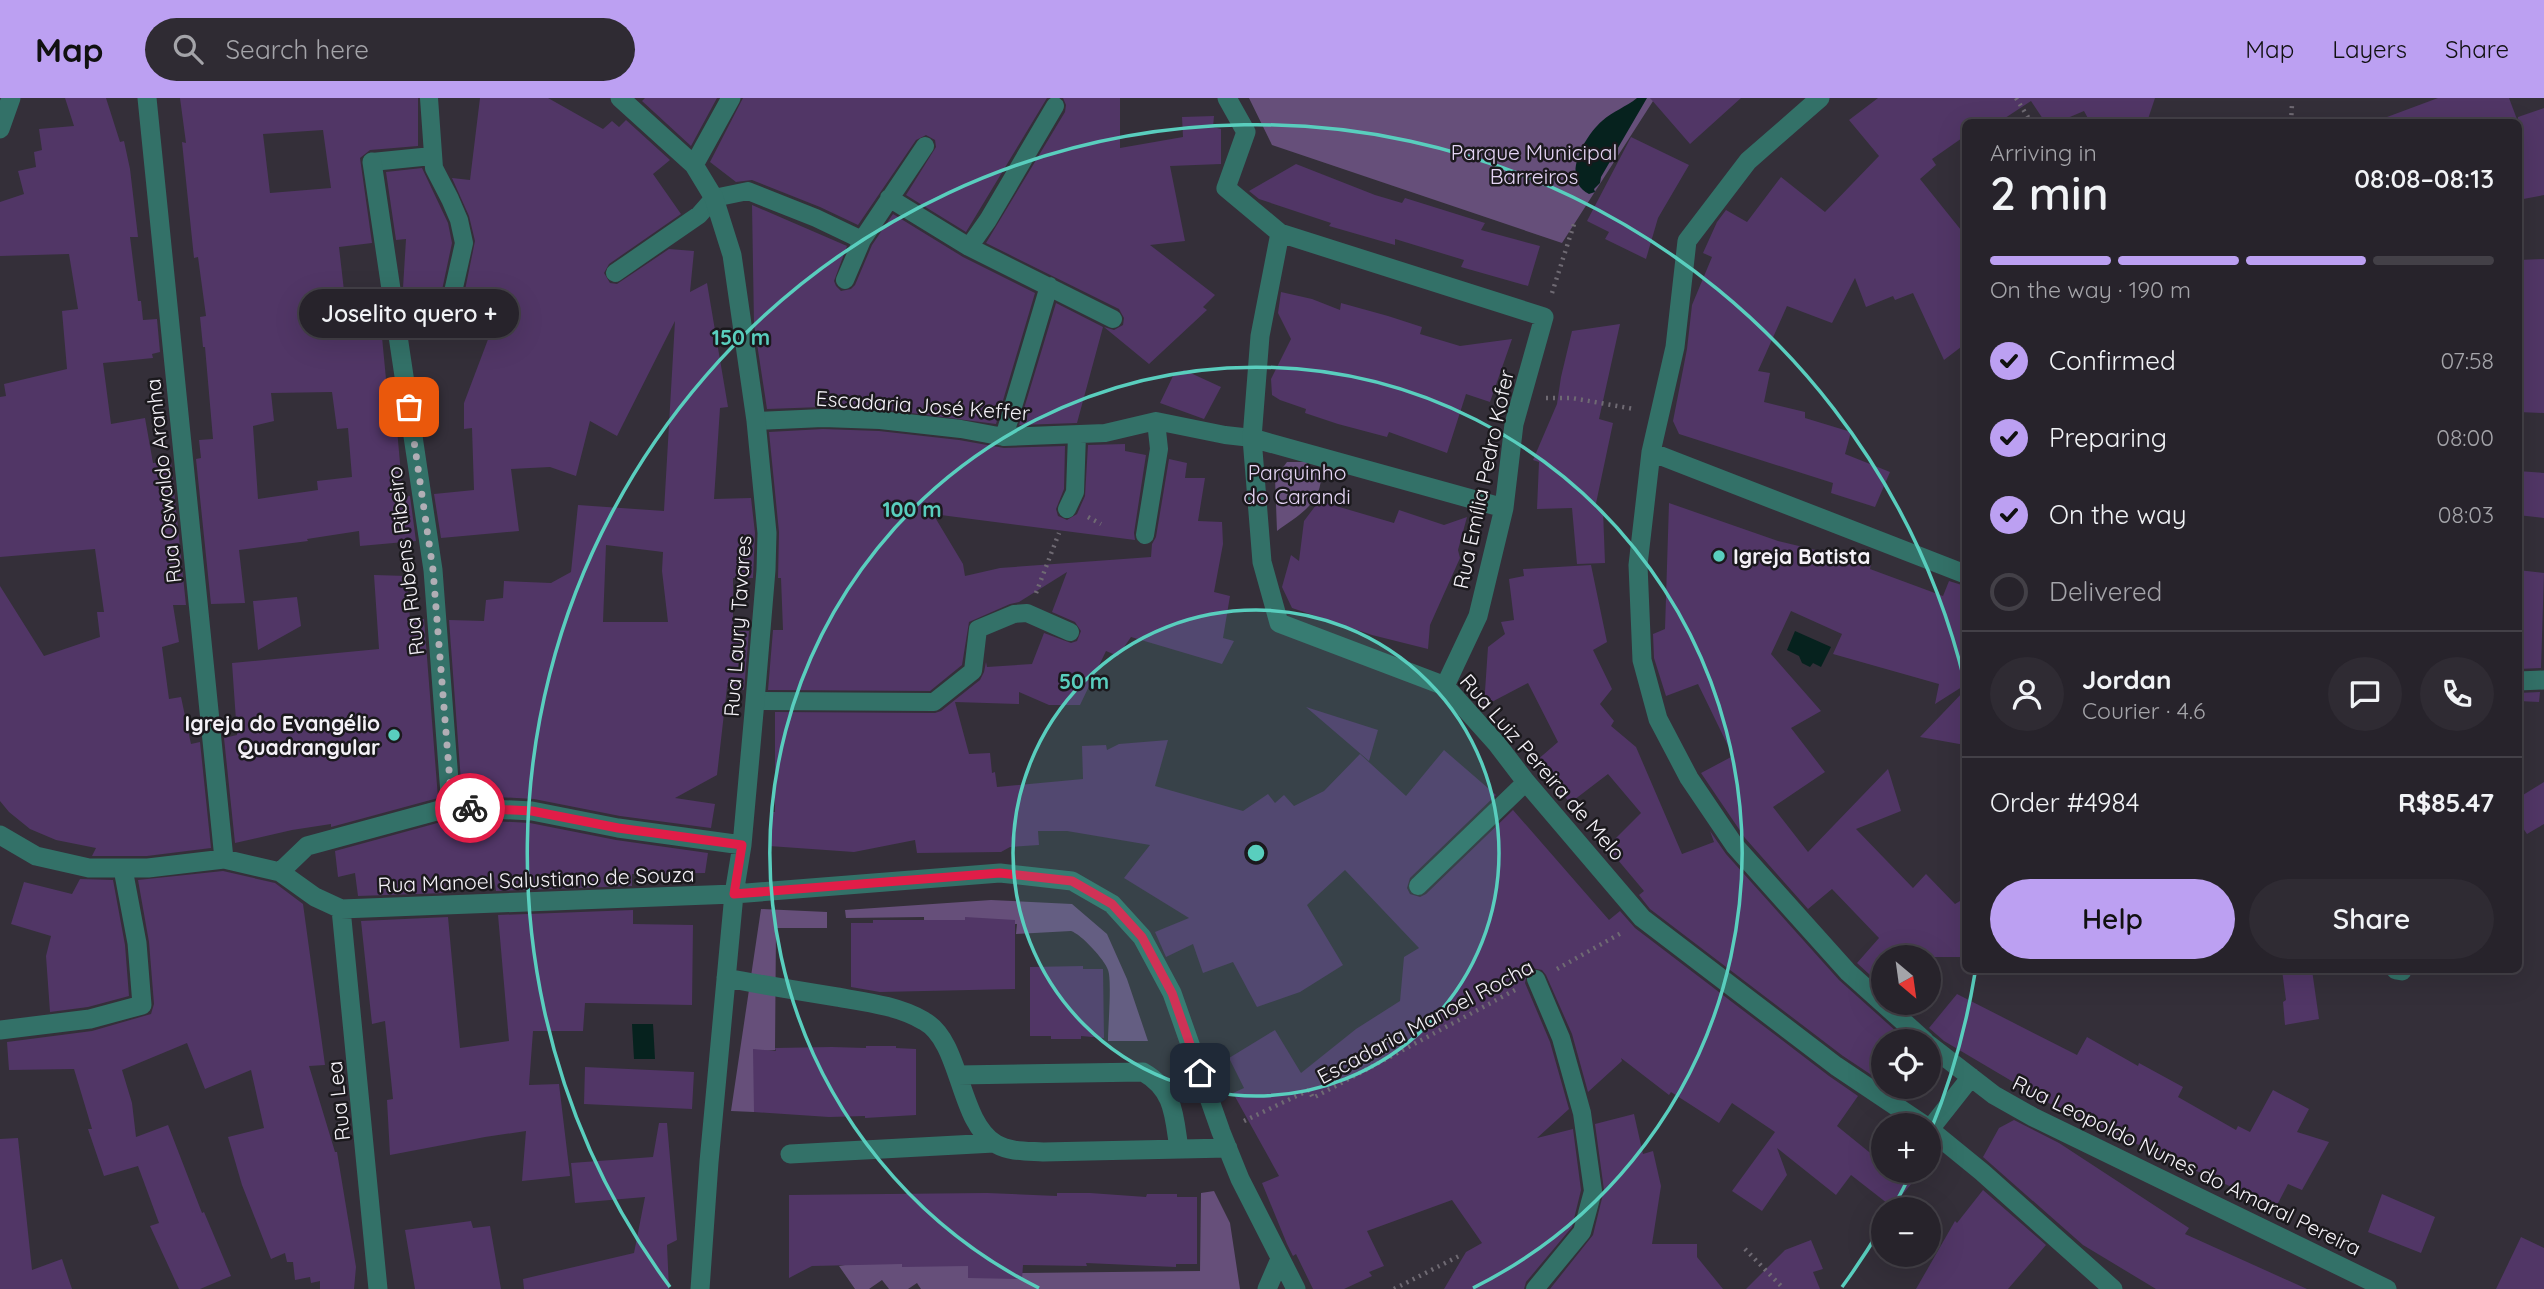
<!DOCTYPE html>
<meta charset="utf-8">
<style>
body{margin:0;font-family:Quicksand,sans-serif;background:#2f2b33;color:#f1f3f6;height:100vh;display:flex;flex-direction:column;font-size:26px;white-space:nowrap}
*{box-sizing:border-box;margin:0}
p{font-size:23px;color:#a4a4a9}
.icon{flex:none;width:38px;height:38px;fill:none;stroke:currentColor;stroke-width:2;stroke-linecap:round;stroke-linejoin:round}
.map{position:relative;flex:1;overflow:hidden}
.panel{position:absolute;left:1962px;top:21px;width:560px;height:854px;display:flex;flex-direction:column;background:#27232b;border-radius:10px;box-shadow:0 7px 28px #0002,0 0 0 2px #434047}
.panel>*{flex:none}
.needle{width:46px;rotate:151deg}
.controls{position:absolute;left:1871px;top:847px;display:grid;gap:14px}
.controls a{display:grid;place-items:center;width:70px;height:70px;border-radius:50%;background:#27232b;box-shadow:0 7px 28px #0002,0 0 0 2px #434047;font-size:35px}
.pin{position:absolute;display:grid;place-items:center;width:60px;height:60px;color:#fff;margin:-30px;border-radius:14px;box-shadow:0 4px 10px #0006}
.courier{position:absolute;display:grid;place-items:center;width:70px;height:70px;margin:-35px;border:5px solid #e11d48;border-radius:50%;background:#fff;color:#222;box-shadow:0 2px 9px #0007}
.bubble{position:absolute;height:49px;border-radius:24px;background:#27232b;box-shadow:0 7px 28px #0002,0 0 0 2px #434047;font-size:23px;font-weight:600;line-height:49px;text-align:center}
.headline em{font-style:normal;font-weight:600}
.headline div{display:flex;flex-direction:column-reverse}
.headline{display:flex;align-items:center;justify-content:space-between;height:119px;padding:0 28px}
h1{font-size:46px;font-weight:600;line-height:52px}
.bar{display:grid;grid-template-columns:repeat(4,1fr);gap:10px 7px;align-content:center;height:84px;padding:0 28px}
.bar i{height:9px;border-radius:5px;background:#434047}
.bar .on{background:#bca0f2}
.bar p{grid-column:span 4}
.line{display:flex;align-items:center;gap:18px;padding:0 28px;border-top:2px solid #434047}
.line div{flex:1}
.round{display:grid;place-items:center;flex:none;width:74px;height:74px;border-radius:37px;background:#2f2b33}
ol{padding:0 28px;list-style:none}
li{display:flex;align-items:center;gap:21px;height:77px}
li p{margin-inline-start:auto}
li .icon{padding:7px;border-radius:50%;background:#bca0f2;color:#111;stroke-width:4}
li:last-child{color:#a4a4a9}
li i{width:38px;height:38px;border:4px solid #434047;border-radius:50%}
.button{display:flex;gap:14px;margin-top:auto;padding:14px 28px}
.button a{flex:1;height:80px;border-radius:42px;background:#bca0f2;color:#111;font-size:28px;font-weight:600;line-height:80px;text-align:center}
.button a+a{background:#2f2b33;color:#f1f3f6}
header{display:flex;align-items:center;gap:42px;box-sizing:border-box;height:98px;padding:0 35px;background:#bca0f2;color:#111}
header strong{font-size:33px}
nav{display:flex;gap:38px;margin-inline-start:auto;font-size:24px}
.search{width:490px;height:63px;background:#2f2b33;display:flex;align-items:center;gap:18px;box-sizing:border-box;padding:0 24px;border-radius:38px;color:#a4a4a9;font-size:26px}
.map>svg:first-child{display:block}
.green{fill:#664f7a}
.water{fill:#06221e}
.building{fill:#513666;fill-rule:evenodd}
.lines{fill:none;stroke-linecap:round;stroke-linejoin:round}
.path{stroke:#6f6a73;stroke-width:4.5;stroke-dasharray:2 5;stroke-linecap:butt}
.service{stroke:#337168;stroke-width:18}
.minor{stroke:#337168;stroke-width:19}
.done{stroke:#b1aeb5;stroke-width:7;stroke-dasharray:0 12.6}
.route{stroke:#e11d48;stroke-width:9}
.ring{fill:none;stroke:#59cebe;stroke-width:3.5}
.poi-dot{fill:#59cebe;stroke:#1b191d;stroke-width:2.5}
.labels{text-anchor:middle;dominant-baseline:central;stroke-width:5;stroke-linejoin:round;paint-order:stroke}
.park-label{font-size:21px;fill:#e5d5f5;stroke:#1b191d}
.street-label{font-size:21px;fill:#f5f2f8;stroke:#1b191d}
.poi-label{font-size:21px;font-weight:bold;fill:#f5f2f8;stroke:#1b191d;text-anchor:start}
.centre{fill:#59cebe;stroke:#1b191d;stroke-width:3.5}
.ring-label{font-size:21px;text-anchor:middle;font-weight:bold;fill:#59cebe;stroke:#1b191d;stroke-width:5;stroke-linejoin:round;paint-order:stroke}
</style>
<header>
<strong>Map</strong>
<div class="search"><svg class="icon" aria-label="search" viewBox="0 0 24 24"><circle cx="10" cy="10" r="6"/><path d="M15 15l6 6"/></svg>Search here</div>
<nav><a>Map</a><a>Layers</a><a>Share</a></nav>
</header>
<div class="map">
<svg width="2544" height="1191" viewBox="0 0 2544 1191">
<rect width="100%" height="100%" fill="#342f39"/>
<path class="green" d="M1249 0H1655L1562 145 1272 47Z
M1287 364H1306L1321 380C1320 407 1297 418 1277 433L1275 380Z
M991 802 1072 806 1107 836 1127 881 1148 943H1108C1108 929 1112 882 1108 872 1105 862 1081 836 1071 833L1016 836 1017 826 944 825 925 885 924 819 846 820 845 812Z
M761 811 827 814V830H776L775 952 755 954 754 1014 731 1013Z
M1214 1093 1230 1125 1240 1191H921L917 1185 908 1191H889L882 1182 869 1191H855L839 1168 863 1164 972 1168 971 1179 1023 1175 1200 1173 1201 1095Z"/>
<path class="water" d="M1637 0H1647L1601 79 1600 85 1594 91 1595 94 1589 96C1560 81 1584 39 1602 23 1613 13 1626 9 1637 0Z
M1795 533 1831 549 1821 569 1813 565 1810 569 1802 565 1799 558 1787 552Z
M632 926H653L655 961H634Z"/>
<path class="building" d="M65 0H106L120 44 124 43 130 71 138 139H130L138 203H141L143 222 157 221 160 254 152 256 153 260 103 265 111 326 145 320 153 365 171 363 186 507H173L179 544 162 549 169 601 181 599 191 646 200 644 211 750 147 758H92L96 750 56 742 30 731 9 714 0 703V488L44 558 100 539 97 514H104L95 451 0 459V299L6 298 4 286 67 271 62 213 78 211 69 156 0 158V104L24 96 18 73 36 69 34 54 42 52 39 31 74 28Z
M180 0H418V48L370 52 360 60 372 145 339 149 346 210 379 208 386 281H392L393 286 403 399 410 398 416 443 360 448 359 433 307 441 308 443 239 452 245 505 211 506 196 361 201 360 199 342 213 341 205 249H203L200 219 206 218 198 159 194 160 182 44 186 45ZM323 32 331 90 270 95 263 36ZM332 294 337 331 348 330 352 379 317 383 318 392 258 401 253 328 274 323 271 295Z
M480 0H548L603 31 612 23 619 29 626 22 670 62 653 76 681 116 609 166 604 175 610 185 617 186 669 151 694 153 690 194 707 185 728 309 720 310 714 401 751 400 755 435 753 480H733V533H749L744 592 727 589 717 677 675 700 715 706 711 730 620 718 534 701 462 697 449 522 484 523 486 502 503 500 504 483 551 485 571 474 578 407 664 413 675 223 617 338 590 323 576 378 550 369 511 371 519 433 441 440 434 396 474 392 472 330 464 331V305L504 199 465 192 475 143 469 118 452 80 470 82ZM606 447 663 454 662 473 668 524H603Z
M645 0H717L691 48 642 3Z
M743 0H1047L966 134 906 97 936 49 935 42 926 37 916 42 858 127 820 109 752 82 736 84 710 64Z
M1063 0H1120V50L1183 39 1182 19 1214 18 1213 29 1221 31V66L1170 68 1185 143 1150 147 1215 197 1203 209 1207 212 1149 266 1104 229 1114 232 1123 227 1124 220 1119 211 986 145 1065 14 1066 7Z
M1650 0H1741L1690 46Z
M1878 0H2155L2147 24H2090L2084 13 2058 24H2045L2031 3 1999 24H1965V38L1932 61 1936 67 1920 81 1965 137V246L1944 262 1913 195 1895 202 1893 198 1866 209 1855 180 1832 225 1787 208 1758 273 1770 275 1764 304 1805 314V320L1851 334 1845 356 1890 374 1875 409 1831 395 1833 385 1679 336 1673 323 1687 251 1692 207 1712 159 1703 155 1717 124 1726 112 1747 124 1781 79 1825 114 1879 58 1849 22Z
M2438 0H2509L2518 24V19L2544 10V97L2518 102V24H2380L2379 22Z
M1631 39 1689 67 1658 120 1646 161 1605 141 1609 134 1587 123Z
M1296 66 1375 97 1402 105 1405 100 1485 125 1481 132 1540 148 1528 188 1461 169 1464 162 1395 141V147L1329 128 1331 125 1259 101 1249 93Z
M422 70 448 125 452 145 442 192V198L446 203 441 235 409 229 403 190 406 141 396 142 386 74Z
M752 107 847 148 834 183 836 188 841 193 851 191 855 187 872 147 893 116 963 159 1035 195 996 326 880 311 822 309 767 311 754 226Z
M2544 161V315L2518 314V162Z
M1281 194 1312 201 1340 212 1341 205 1388 218 1422 229 1420 236 1460 248 1512 241 1490 304 1466 296 1447 355 1389 334 1387 339 1338 326 1305 315 1306 311 1280 302 1272 297 1271 281 1291 241 1278 215Z
M1056 205 1103 229 1077 325 1019 327Z
M1620 226 1599 321 1613 325 1595 410 1603 412 1605 465 1577 466 1572 410 1537 411 1539 364 1533 362 1557 306 1561 279 1572 233Z
M1184 272 1221 289 1204 321 1160 305 1173 278Z
M823 331 879 333 959 342 1004 350 1065 348 1064 391 1056 411 1058 418 1067 422 1077 416 1085 398 1088 347 1125 346V353L1146 357 1134 435 1135 442 933 416 963 466 965 478 1000 470 1151 459 1152 446 1156 439 1169 361 1187 365 1185 380H1205L1198 423 1222 424 1223 446 1214 494 1230 498 1223 540 1234 543 1222 566 1131 539 1118 558 1106 553 1080 607H1049L1019 594V606L955 604 969 656 990 655 992 675 995 674 997 689 1083 681 1082 648 1106 647 1107 652 1119 646 1168 642 1155 688 1243 713 1268 696 1275 705 1284 697 1294 708 1324 693 1360 656 1406 698 1444 652 1496 697 1410 780 1407 790 1410 796 1420 799 1426 796 1513 712 1609 822 1620 813 1635 830 1829 978 1858 998 1837 1028 1874 1058 1883 1049V1073H1922L1892 1109 1851 1077 1836 1097 1777 1050 1787 1077 1762 1113 1732 1093 1775 1034 1732 1005 1719 1025 1671 994 1669 997 1621 960 1622 963 1588 994 1572 936 1546 877 1542 872 1532 870 1527 875 1525 885 1550 944 1569 1011 1537 1040 1573 1031 1581 1092 1572 1129 1526 1184 1524 1191H1444L1466 1154 1482 1145 1452 1102 1367 1133 1384 1168 1369 1174 1372 1178 1344 1191H1313L1296 1156 1293 1158 1287 1146 1262 1085 1279 1078 1233 995 1244 990 1229 960 1275 932 1301 975 1356 931 1400 903 1404 859 1419 850 1345 772 1307 807 1343 867 1300 894 1257 909 1233 864 1203 875 1193 846 1166 859 1155 834 1189 820 1124 780 1150 747 1067 733H1038L1039 747 1010 749 1001 754 917 755 915 742 854 754 769 748 771 714H775V614L935 615 941 613 980 582 984 574 986 564 987 569 1032 566 1044 535 1071 545 1077 543 1081 533 1075 524 1052 514 1067 474 1019 504 1010 506 969 524 962 567 930 593 768 592 773 532H783L781 480H778L779 434 769 334Z
M2518 373 2544 375V420L2518 417Z
M1319 403 1394 425 1399 412 1444 427 1467 419 1458 452 1460 460 1430 527 1428 551 1372 537 1292 510 1282 489 1291 457 1299 463 1304 423Z
M1669 405 1778 443 1845 459 1846 455 1871 467 1870 471 1943 498 1949 483 1965 488V587L1935 606 1939 586 1833 556 1842 536 1791 513 1771 556 1821 613 1791 630 1825 674 1773 709 1808 754 1888 671 1901 713 1856 731 1913 790 1926 776 1955 806 1965 800V859H1883V889L1857 865 1879 840 1832 791 1808 811 1745 740 1701 675 1733 658 1698 586 1666 598 1654 560 1653 536 1665 531Z
M1591 467 1607 544 1593 552 1612 591 1600 606 1614 623 1611 628 1636 649 1682 756 1714 744 1710 733 1726 756 1839 882 1907 943H1883V963L1873 978 1843 958 1650 811 1639 797 1644 793 1607 749 1641 715 1608 676 1570 705 1536 663 1558 644 1528 585 1484 608 1488 549 1505 536 1501 524 1514 522 1509 481 1524 478 1523 471Z
M2518 472 2544 475 2541 570 2518 571Z
M374 477 407 478 410 521H424L438 700 331 729V726L292 732 235 745 224 640 237 637 232 565 379 551Z
M297 499 301 528 258 552 253 503Z
M1965 592V647L1920 639Z
M2540 594 2539 604 2518 603V595Z
M1306 609 1378 632 1369 663Z
M2544 684V726L2527 736 2518 723V700Z
M452 721 530 725 616 742 708 755 705 775 632 776V788L496 793 494 779 445 780 446 795 358 798 355 775 338 779 335 753Z
M223 773 275 785 303 806 325 967 309 968 335 1054H337L356 1169 354 1191H320V1183L311 1185 310 1179 295 1182 293 1164H287L285 1155 271 1161 242 1087 228 1039 264 1030 251 972 205 991 187 945 122 972 132 1005 136 1039 168 1027 202 1115 204 1114 231 1178 200 1191H179L150 1128 159 1125 138 1068 104 1078 88 1031H92L74 971 9 972 7 944 92 933 151 916 154 906 149 844 138 782Z
M80 781 113 782 125 847 129 898 88 909 50 914 46 858 51 838 11 826 24 784 72 796Z
M633 812V826L693 827 692 907 585 905 583 933H533L529 987 559 986 570 1078 522 1083 526 1033 485 1039 390 1057 387 1002 393 1001 385 923 372 926 361 823 448 819 460 950 509 943 498 817Z
M965 819 1015 822V891L880 894 851 889V825H873V822H965Z
M1083 868V871H1103L1104 940 1081 938V941H1051V938H1030V869Z
M2282 872H2312L2319 921 2285 927 2283 904 2286 902Z
M1957 896 2077 957 2087 939 2138 968 2139 965 2183 989 2178 999 2236 1032 2238 1028 2250 1034 2273 992 2309 1011 2297 1034 2329 1044 2302 1092 2288 1086 2276 1109 2057 1010 1944 943 1929 930Z
M866 948H896V950L916 951V1017L865 1020V1018L829 1019 754 1014 753 951 776 953 775 950 832 949 866 950Z
M585 969 694 974 692 1011 584 1006Z
M1634 1016 1643 1056 1653 1053 1661 1088 1652 1146H1697V1159L1723 1191H1550L1593 1137 1604 1092 1595 1026Z
M2014 1022 2059 1045 2189 1130 2185 1136 2307 1191H2156L2083 1147 1983 1059 1999 1030Z
M659 1025H667L677 1142 667 1147 669 1191H524L523 1181 634 1155 645 1099 575 1105 571 1065 653 1059Z
M18 1040 32 1172 62 1161 72 1191H0V1041Z
M1983 1092 2046 1147 2008 1191H1916L1955 1123 1957 1125Z
M987 1095 1057 1098V1095H1090L1146 1099 1147 1096H1177V1099H1197V1166H1176V1169L1086 1165 1087 1168 1023 1167 1022 1181 968 1180V1168L902 1169V1166L812 1168 789 1180V1097Z
M2382 1096 2435 1119 2421 1155 2368 1134Z
M471 1123 473 1130 490 1128 501 1191H415L405 1132Z
M2521 1139 2544 1150V1191H2496Z
M1811 1142 1823 1171 1813 1174 1820 1191H1746L1785 1152Z"/>
<g class="lines">
<path class="path" d="M2016 0 2031 24
M2291 24 2292 6
M1552 195 1575 123
M1546 300H1572L1634 311
M1088 419 1101 426
M1036 495 1059 435
M1557 871 1623 834
M1244 1023 1309 992 1313 1000 1515 892
M1745 1151 1784 1191
M1394 1191 1459 1158"/>
<path class="service" d="M429 0 434 70 450 101 459 122 464 145 453 194
M372 64 432 58
M889 100 969 149 1113 221
M969 149 988 122 1055 8
M615 175 699 117 714 100 748 93 816 120 862 142
M845 182 862 142 925 48
M756 323 823 320 880 322 961 331 1004 339 1105 335 1156 323 1225 337 1252 340
M1004 339 1049 188
M1067 411 1075 394 1077 337
M1145 437 1159 351 1156 323
M755 603 934 604 973 573 978 531 1014 516 1027 515 1070 534
M1418 788 1526 684
M1535 1191 1582 1134 1593 1093 1582 1015 1561 940 1536 881"/>
<path class="minor" d="M147 0 224 761
M620 0 694 67 714 100 732 157 756 323 767 435 766 472 755 603 742 747 734 796 709 1064 700 1191
M1227 0 1246 34 1226 90 1280 135 1544 219 1514 326 1504 410 1478 518 1445 588
M1820 0 1748 63 1687 143 1675 249 1651 354 1638 467 1642 562 1658 621 1689 680 1735 748 1848 874 1925 943
M0 31 11 0
M372 64 433 472 451 709
M694 67 731 0
M1280 135 1260 238 1252 340 1262 464 1279 525 1445 588 1497 646 1526 684 1642 820 1836 968 1924 1027
M1252 340 1504 410
M1651 354 1965 476
M2518 583 2544 582
M0 737 36 758 89 770H148L224 761 280 774 315 799 341 811 734 796 1000 775 1072 783 1112 806 1142 839 1172 895 1221 1034 1240 1081 1296 1191
M280 774 307 748 451 709 532 713 618 730 742 747
M341 811 378 1191
M2396 872 2402 873
M726 880C763 887 800 893 837 899 866 904 899 908 924 923 962 944 958 1024 996 1046 1010 1054 1027 1053 1043 1054L1228 1050
M0 932 90 921 142 907 137 845 123 771
M1928 946 1994 997 2033 1019 2387 1191
M958 977 1143 974C1175 992 1174 1019 1179 1051
M1928 1030 1982 1074 2113 1191
M1930 1031 1971 979
M790 1056 994 1045
M1267 1191 1280 1161"/>
</g>
<g class="lines">
<path class="done" d="M409 309 433 472 452 709 470 710"/>
<path class="route" d="M470 710 532 713 618 730 742 747 734 796 1000 775 1072 783 1112 806 1142 839 1172 895 1200 975"/>
</g>
<circle cx="1256" cy="755" r="243" fill="#59cebe" fill-opacity=".12"/>
<g class="ring">
<circle cx="1256" cy="755" r="243"/>
<path d="M1039 1190A486 486 0 1 1 1473 1190"/>
<path d="M1975 875A729 729 0 0 1 1930 1034M1911 1075A729 729 0 0 1 1894 1108M1881 1130A729 729 0 0 1 1842 1189M670 1189A729 729 0 1 1 1965 585"/>
</g>
<g class="poi-dot">
<circle cx="1719" cy="458" r="7"/>
<circle cx="394" cy="637" r="7"/>
</g>
<g class="labels">
<g class="park-label">
<text x="1534" y="54">Parque Municipal<tspan x="1534" dy="24">Barreiros</tspan></text>
<text x="1297" y="374">Parquinho<tspan x="1297" dy="24">do Carandi</tspan></text>
</g>
<g class="street-label">
<text transform="translate(923 307) rotate(4)">Escadaria José Keffer</text>
<text transform="translate(1483 381) rotate(-78)">Rua Emília Pedro Kofer</text>
<text transform="translate(163 383) rotate(-96)">Rua Oswaldo Aranha</text>
<text transform="translate(405 463) rotate(-97)">Rua Rubens Ribeiro</text>
<text transform="translate(737 528) rotate(-86)">Rua Laury Tavares</text>
<text transform="translate(1543 669) rotate(49)">Rua Luiz Pereira de Melo</text>
<text transform="translate(536 781) rotate(-2)">Rua Manoel Salustiano de Souza</text>
<text transform="translate(1425 923) rotate(-28)">Escadaria Manoel Rocha</text>
<text transform="translate(338 1003) rotate(-96)">Rua Lea</text>
<text transform="translate(2187 1067) rotate(26)">Rua Leopoldo Nunes do Amaral Pereira</text>
</g>
<g class="poi-label">
<text x="1733" y="458">Igreja Batista</text>
<text x="380" y="625" text-anchor="end">Igreja do Evangélio<tspan x="380" dy="24">Quadrangular</tspan></text>
</g>
</g>
<circle cx="1256" cy="755" r="10" class="centre"/>
<g class="ring-label">
<text x="741" y="247">150 m</text>
<text x="912" y="419">100 m</text>
<text x="1084" y="591">50 m</text>
</g>
</svg>
<div class="controls">
<a><svg class="needle" viewBox="-14 -14 28 28"><path d="M0-13l5 13h-10z" fill="#e53935"/><path d="M0 13l5-13h-10z" fill="#a4a4a9"/></svg></a>
<a><svg class="icon" aria-label="locate" viewBox="0 0 24 24"><circle cx="12" cy="12" r="6"/><path d="M12 2v4M12 18v4M2 12h4M18 12h4"/></svg></a>
<a>+</a>
<a>−</a>
</div>
<div class="pin" style="left:409px;top:309px;background:#ea580c"><svg class="icon" aria-label="bag" viewBox="0 0 24 24"><path d="M5 8h14l-1 12H6zM9 8a3 3 0 0 1 6 0"/></svg></div>
<div class="pin" style="left:1200px;top:975px;background:#1f2937"><svg class="icon" aria-label="home" viewBox="0 0 24 24"><path d="M3 11l9-7 9 7M6 9v11h12V9"/></svg></div>
<div class="courier" style="left:470px;top:710px"><svg class="icon" aria-label="bike" viewBox="0 0 24 24"><circle cx="6" cy="16" r="4"/><circle cx="18" cy="16" r="4"/><path d="M6 16l4-8h5l3 8M10 8l3 8H6M13 5h3"/></svg></div>
<div class="bubble" style="left:299px;top:191px;width:220px">Joselito quero +</div>
<section class="panel">
<div class="headline"><div><h1>2 min</h1><p>Arriving in</p></div><em>08:08–08:13</em></div>
<div class="bar"><i class="on"></i><i class="on"></i><i class="on"></i><i></i><p>On the way · 190 m</p></div>
<ol>
<li><svg class="icon" aria-label="check" viewBox="0 0 24 24"><path d="M5 12l5 5 9-10"/></svg>Confirmed<p>07:58</p></li>
<li><svg class="icon" aria-label="check" viewBox="0 0 24 24"><path d="M5 12l5 5 9-10"/></svg>Preparing<p>08:00</p></li>
<li><svg class="icon" aria-label="check" viewBox="0 0 24 24"><path d="M5 12l5 5 9-10"/></svg>On the way<p>08:03</p></li>
<li><i></i>Delivered</li>
</ol>
<div class="line" style="height:126px"><a class="round"><svg class="icon" aria-label="person" viewBox="0 0 24 24"><circle cx="12" cy="8" r="4"/><path d="M4 21q1-7 8-7t8 7"/></svg></a><div><b>Jordan</b><p>Courier · 4.6</p></div><a class="round"><svg class="icon" aria-label="chat" viewBox="0 0 24 24"><path d="M4 5h16v11H9l-5 4z"/></svg></a><a class="round"><svg class="icon" aria-label="phone" viewBox="0 0 24 24"><path d="M5 4h4l2 5-3 2q2 4 5 5l2-3 5 2v4C11 20 4 13 5 4z"/></svg></a></div>
<div class="line" style="height:91px"><div>Order #4984</div><b>R$85.47</b></div>
<div class="button"><a>Help</a><a>Share</a></div>
</section>
</div>
